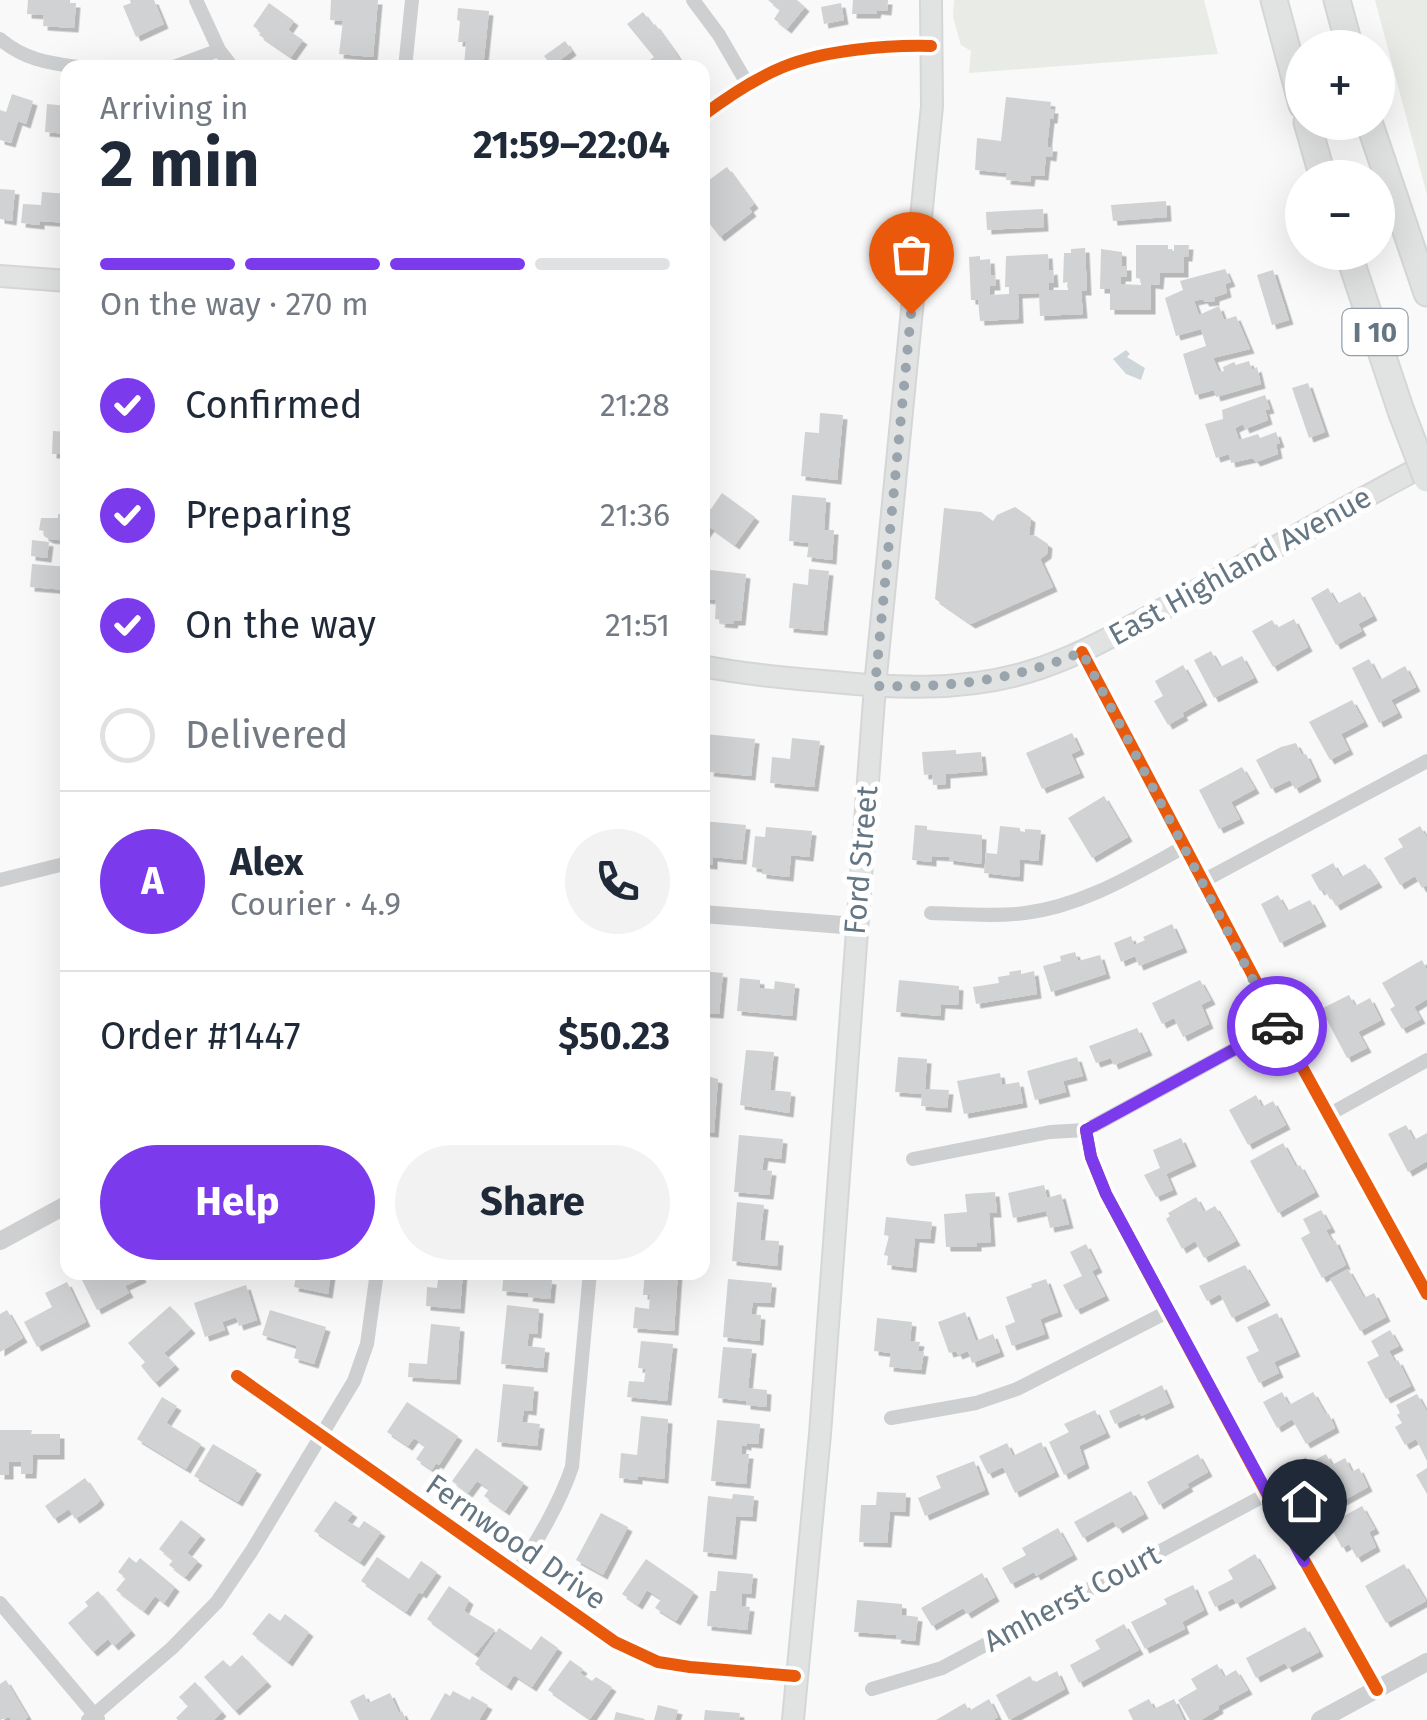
<!DOCTYPE html>
<meta charset="utf-8">
<style>
body{margin:0;font-family:"Fira Sans",sans-serif;background:#f2f2f3;color:#1f2937;height:100vh;display:flex;flex-direction:column;font-size:38px;white-space:nowrap}
*{box-sizing:border-box;margin:0}
p{font-size:32px;color:#747a83}
.icon{flex:none;width:55px;height:55px;fill:none;stroke:currentColor;stroke-width:2;stroke-linecap:round;stroke-linejoin:round}
.map{position:relative;flex:1;overflow:hidden}
.panel{position:absolute;left:60px;top:60px;width:650px;height:1220px;display:flex;flex-direction:column;background:#fff;border-radius:20px;box-shadow:0 10px 40px #0002}
.panel>*{flex:none}
.controls{position:absolute;left:1285px;top:30px;display:grid;gap:20px}
.controls a{display:grid;place-items:center;width:110px;height:110px;border-radius:50%;background:#fff;box-shadow:0 10px 40px #0002;font-size:50px}
.pin{position:absolute;display:grid;place-items:center;width:85px;height:85px;color:#fff;margin:-102px -42px;border-radius:50% 50% 50% 0;rotate:-45deg;box-shadow:0 0 10px #0007}
.pin .icon{rotate:45deg}
.courier{position:absolute;display:grid;place-items:center;width:100px;height:100px;margin:-50px;border:8px solid #7c3aed;border-radius:50%;background:#fff;color:#222;box-shadow:0 2px 12px #0007}
.head em{font-style:normal;font-weight:700}
.head div{display:flex;flex-direction:column-reverse}
.head{display:flex;align-items:center;justify-content:space-between;height:170px;padding:0 40px}
h1{font-size:65px;font-weight:700;line-height:75px}
.bar{display:grid;grid-template-columns:repeat(4,1fr);gap:15px 10px;align-content:center;height:120px;padding:0 40px}
.bar i{height:12px;border-radius:8px;background:#e0e1e3}
.bar .active{background:#7c3aed}
.bar p{grid-column:span 4}
.line{display:flex;align-items:center;gap:25px;padding:0 40px;border-top:2px solid #e0e1e3}
.line div{flex:1}
.round{display:grid;place-items:center;flex:none;width:105px;height:105px;border-radius:52px;background:#f2f2f3}
ol{padding:0 40px;list-style:none}
li{display:flex;align-items:center;gap:30px;height:110px}
li p{margin-inline-start:auto}
li .icon{padding:10px;border-radius:50%;background:#7c3aed;color:#fff;stroke-width:4}
li:last-child{color:#747a83}
li i{width:55px;height:55px;border:5px solid #e0e1e3;border-radius:50%}
.cta{display:flex;gap:20px;margin-top:auto;padding:20px 40px}
.cta a{flex:1;height:115px;border-radius:60px;background:#7c3aed;color:#fff;font-size:40px;font-weight:700;line-height:115px;text-align:center}
.cta a+a{background:#f2f2f3;color:#1f2937}
.map>svg:first-child{display:block}
.green{fill:#e8ebe6}
.water{fill:#ced6d9}
.building{fill:#d0d2d3;filter:url(#shadow)}
.lines{fill:none;stroke-linecap:round;stroke-linejoin:round}
.secondary-casing{stroke:#d5d6d7;stroke-width:24}
.motorway-casing{stroke:#d5d6d6;stroke-width:29}
.minor{stroke:#cecfd0;stroke-width:14}
.tertiary{stroke:#cecfd0;stroke-width:18}
.secondary{stroke:#e1e2e2;stroke-width:20}
.motorway{stroke:#e1e2e2;stroke-width:25}
.motorway-bridge-casing{stroke:#d5d6d6;stroke-width:29;stroke-linecap:butt}
.motorway-bridge{stroke:#e1e2e2;stroke-width:25}
.cycleway-casing{stroke:#fff;stroke-width:19}
.cycleway{stroke:#e8590c;stroke-width:12}
.done{stroke:#99a4ac;stroke-width:10;stroke-dasharray:0 18}
.route{stroke:#7c3aed;stroke-width:12}
.labels{text-anchor:middle;dominant-baseline:central;stroke-width:10;stroke-linejoin:round;paint-order:stroke}
.shield{fill:#fff;stroke:#939fa8;stroke-width:2.5}
.shield-label{font-size:28px;font-weight:bold;fill:#657683}
.street-label{font-size:30px;fill:#657683;stroke:#fff}
</style>
<div class="map">
<svg width="1427" height="1720" viewBox="0 0 1427 1720">
<defs>
<filter id="shadow"><feDropShadow dx="4.5" dy="4.5" stdDeviation="0" flood-color="#0004"/></filter>
</defs>
<rect width="100%" height="100%" fill="#f9f9f9"/>
<path class="green" d="M954 0H1204L1218 54 969 73 971 51 961 45 953 17Z
M1375 0H1427V195Z"/>
<path class="water" d="M1126 350 1130 354 1127 357 1145 368 1141 380 1126 374 1113 359Z"/>
<path class="building" d="M28 0H70V3H76L74 28 43 26 44 15 27 14Z
M130 0H154L164 24 136 37 123 6 131 3Z
M331 0H378L373 57 339 54 343 21 330 20Z
M768 0H797L805 7 787 29 774 19 780 10Z
M853 0H888L887 11 877 10 876 14H852Z
M269 3 294 21 288 30 303 40 291 57 259 35 261 32 253 26Z
M841 3 844 20 824 24 821 7Z
M458 8 489 11 483 68 464 66 466 42H458L460 21 457 20Z
M643 12 653 26 655 24 673 49 683 65 680 68H639L654 57 627 24Z
M565 41 572 51 552 66 544 56Z
M12 94 33 101 26 124 18 121 11 143 0 140V110L6 112Z
M1006 97 1051 102 1050 109H1054L1053 119H1050L1047 147H1053L1052 157 1046 156 1044 176 1031 175 1030 182 1006 180 1007 173 975 170 977 138 1001 141Z
M47 104 68 106V134L45 132Z
M727 167 754 204 749 208 752 212 720 237 702 214V185Z
M0 189 15 190 12 221 0 219Z
M42 192 68 194V223L40 221V225L21 223 23 204 41 205Z
M1166 201 1167 217 1113 221 1111 205Z
M1043 209 1044 227 987 230 986 212Z
M1136 245H1168V250L1174 251V245H1189L1188 257H1184V273H1160L1159 285 1151 284V310H1110V289H1100L1101 249 1122 252V266H1127V277H1121V284L1141 285V279L1136 278Z
M1085 248 1087 291H1081L1083 314 1040 316 1039 293 1018 294 1019 319 980 321 978 300H971L969 257 980 256V260L990 259 991 275H995L996 286H990V295L1009 294V287H1005L1006 256 1048 254 1049 271 1053 270 1054 283H1049V290H1068V282L1063 283 1064 253H1071V249Z
M1225 269 1231 282 1225 284 1227 293 1215 297V301L1205 302 1203 299 1194 301 1199 315 1219 306 1224 320 1236 316 1250 349 1213 358 1219 372 1224 371 1223 367 1234 362 1236 365 1249 361 1252 370 1257 367 1261 384 1216 397 1214 390 1195 395 1183 354 1206 346 1201 329 1176 336 1165 298 1183 290 1180 281Z
M1273 270 1289 320 1272 325 1257 275Z
M1308 383 1325 432 1309 438 1292 388Z
M1265 395 1270 409 1265 410 1268 420 1245 429 1243 424 1235 428 1239 440 1258 434 1260 438 1276 432 1280 443 1276 444 1278 454 1256 462 1253 458 1231 463 1229 454 1216 458 1205 424 1223 419 1222 410Z
M820 413 843 415 837 480 801 476 805 432 819 433Z
M53 431 68 432V454H52Z
M722 493 755 517 735 545 710 527 705 534 702 533V503L711 509Z
M792 495 826 498 824 530H834L832 560 807 557 809 543 789 541Z
M1015 507 1031 518 1029 535 1036 536 1048 544 1047 554 1040 559 1053 587 971 624 935 599 944 508 981 512 993 521 997 515Z
M58 514 68 515V541L49 539 44 536V531L39 530 41 518H58Z
M32 540 49 542 47 558 31 556Z
M32 564 68 567 66 590 30 587Z
M702 569 746 574 741 621H734L733 624 720 623 721 620 715 619 716 600 702 599Z
M809 569 829 571 823 631 789 628 793 583 808 585Z
M1328 588 1337 604 1360 592 1373 616 1358 624 1362 631 1336 645 1311 598Z
M1294 619 1308 647 1273 667 1252 631 1272 620 1277 628Z
M1211 651 1220 667 1242 656 1254 678 1214 698 1194 660Z
M1369 659 1380 680 1405 666 1416 687 1391 700 1398 713 1379 723 1352 668Z
M1183 665 1203 701 1182 713 1184 716 1168 725 1154 701 1163 696 1155 681Z
M1352 700 1364 722 1341 734 1349 750 1330 760 1309 722Z
M1072 733 1080 750 1071 754 1080 773 1042 789 1026 753Z
M705 734 755 739 751 776 709 772 710 767 702 766Z
M792 738 820 741 814 787 770 783 772 757 790 759Z
M1296 743 1302 755 1306 754 1317 777 1295 789 1290 780 1271 789 1256 760 1281 747Z
M956 750V754L981 752 983 771 946 774V784L933 785 932 774 924 775 922 752Z
M1242 767 1255 789 1231 802 1240 819 1219 829 1199 790Z
M1104 796 1128 837 1092 858 1068 818Z
M702 821 746 825 742 860 713 857V865L702 864Z
M915 825 927 826V830L982 835 981 864 949 860V857L932 856V862L912 860Z
M1000 826 1020 828V831L1025 832V829L1041 830 1038 861 1020 859 1019 877 984 873 986 853 997 854Z
M1420 826 1427 838V885L1422 888 1415 876 1400 885 1384 858 1403 847 1398 839Z
M766 827 812 831 809 857 791 855 789 877 762 874V869L752 867 755 836 765 837Z
M1333 863 1341 877 1365 864 1378 883 1336 906 1328 893 1326 895 1323 889 1320 891 1311 875Z
M1278 895 1287 911 1310 900 1322 922 1280 943 1261 904Z
M1172 924 1183 948 1139 966 1135 956 1121 962 1114 943 1131 936 1134 945 1145 940 1143 937Z
M1075 952 1078 961 1100 955 1106 974 1051 992 1043 966 1061 961 1060 956Z
M1422 960 1427 970V999L1414 1007 1421 1019 1402 1029 1390 1009 1395 1006 1382 983Z
M1021 970V974L1034 971 1037 994 976 1004 973 987 999 983 998 977 1010 975 1009 972Z
M702 971 723 973 719 1014 702 1013Z
M740 978 760 980V988L774 989 775 981 795 984 792 1016 737 1011Z
M899 980 959 986 958 1005 941 1004 940 1016 896 1012Z
M1200 980 1211 1000 1201 1005 1209 1024 1183 1037 1174 1018 1162 1024 1152 1003Z
M1349 995 1355 1006 1370 998 1381 1020 1358 1032 1367 1048 1347 1058 1321 1009Z
M1137 1028 1148 1051 1114 1065 1111 1058 1096 1063 1089 1046Z
M746 1050 774 1052 770 1090 791 1092 789 1113 740 1105Z
M898 1057 927 1059 925 1089 949 1090 947 1108 921 1106 922 1094 895 1092Z
M1077 1057 1083 1076 1063 1081 1066 1092 1035 1100 1027 1071Z
M1000 1073 1002 1085 1019 1082 1023 1103 964 1114 957 1081Z
M703 1075 718 1079 714 1133 702 1132Z
M1256 1095 1262 1107 1273 1101 1286 1125 1248 1145 1229 1110Z
M1406 1125 1414 1140 1427 1133V1161L1408 1172 1388 1134Z
M739 1135 783 1139 781 1159 764 1157 762 1170 772 1171 769 1195 734 1192Z
M1181 1138 1192 1162 1166 1174 1173 1190 1156 1197 1144 1175 1160 1168 1153 1150Z
M1283 1143 1296 1167 1300 1165 1315 1192 1278 1213 1250 1161Z
M1044 1185 1047 1198 1061 1194 1069 1224 1050 1228 1046 1211 1013 1218 1008 1193Z
M995 1192 997 1213H989L991 1242 977 1243V1247H946L944 1214 967 1212 965 1194Z
M1196 1197 1204 1212 1215 1206 1236 1241 1204 1258 1195 1241 1182 1249 1166 1219 1170 1216 1168 1213Z
M737 1202 764 1205 760 1240 779 1241 777 1266 732 1261Z
M1321 1210 1331 1228 1326 1230 1332 1241 1335 1240 1346 1265 1322 1278 1301 1238 1310 1233 1303 1219Z
M886 1217 932 1222 930 1239 915 1238 912 1268 887 1265 888 1256 884 1255 889 1236 884 1235Z
M1086 1244 1098 1268 1092 1271 1105 1296 1076 1310 1063 1285 1082 1276 1070 1252Z
M1245 1265 1266 1301 1232 1318 1220 1294 1207 1301 1199 1286Z
M1348 1269 1364 1298 1374 1293 1386 1317 1360 1331 1330 1279Z
M78 1272H139L142 1278 125 1286 129 1293 97 1310Z
M297 1272 331 1274 328 1294 294 1287Z
M439 1272H463L460 1309 426 1306 427 1287 437 1288Z
M504 1272H532L531 1278 552 1280 550 1299 528 1297 529 1293 502 1291Z
M645 1272H678L674 1331 633 1328 635 1307 649 1309 650 1295H643Z
M728 1279 772 1283 770 1303 753 1302 751 1314 761 1315 759 1341 723 1337Z
M1046 1279 1058 1312 1040 1319 1045 1334 1012 1346 1005 1326 1015 1322 1006 1297 1032 1287 1031 1284Z
M67 1282 86 1322 37 1347 24 1322 52 1307 45 1293Z
M246 1285 257 1320 239 1326 236 1317 222 1322 225 1330 205 1337 194 1303Z
M507 1305 539 1309 537 1334 529 1333 527 1346 545 1348 543 1368 501 1364Z
M170 1306 191 1329 164 1353 175 1365 155 1383 141 1366 145 1362 128 1343Z
M7 1310 23 1338 0 1352V1314Z
M270 1310 326 1327 314 1364 294 1358 297 1346 262 1335Z
M965 1312 976 1341 993 1334 1000 1352 972 1363 968 1351 958 1355 956 1351 949 1353 938 1322Z
M1277 1313 1296 1352 1274 1362 1279 1373 1259 1383 1246 1357 1259 1351 1247 1327Z
M877 1318 912 1322 910 1341 920 1342 918 1351 924 1352 921 1370 889 1367 891 1353 874 1351Z
M431 1324 460 1327 456 1380 408 1377 409 1363 427 1364Z
M1390 1330 1399 1346 1389 1351 1395 1362 1398 1360 1411 1386 1386 1399 1367 1362 1379 1356 1371 1341Z
M641 1341 673 1344 667 1401 627 1397 629 1381 644 1382 646 1369 638 1368Z
M723 1347 752 1349 748 1388 767 1390 766 1407 746 1405V1401L718 1398Z
M503 1384 534 1387 532 1411 524 1410 522 1422 540 1424 537 1446 497 1442Z
M1162 1385 1170 1403 1141 1416 1140 1413 1115 1424 1109 1411Z
M1282 1392 1289 1405 1313 1392 1326 1415 1329 1414 1335 1428 1306 1444 1292 1419 1277 1428 1263 1402Z
M1417 1394 1427 1412V1461L1416 1439 1405 1445 1395 1427 1402 1423 1397 1415 1400 1413 1396 1405Z
M162 1397 177 1406 166 1423 201 1444 186 1469 137 1439Z
M407 1402 458 1436 439 1465 436 1463 432 1470 416 1459 425 1446 414 1438 408 1446 387 1432Z
M1095 1410 1106 1433 1079 1446 1085 1464 1064 1475 1049 1442 1069 1432 1064 1424Z
M641 1416 668 1419 664 1479 638 1476V1480L619 1478 621 1453 637 1455Z
M717 1420 760 1424 758 1444 747 1443V1446L742 1445 741 1454H749L746 1484 711 1481Z
M0 1430H32L31 1434H60V1455H33L32 1474H21V1462H9V1475H0Z
M1041 1442 1055 1472 1015 1493 1003 1467 988 1474 979 1456 1007 1443 1013 1456Z
M213 1444 257 1470 238 1502 194 1476Z
M476 1448 524 1483 505 1511 484 1496 489 1489 477 1481 468 1493 452 1481Z
M1198 1454 1208 1472 1187 1484 1189 1487 1159 1505 1147 1482Z
M1326 1454 1332 1465 1345 1458 1352 1472 1359 1468 1368 1487 1337 1504 1323 1478 1307 1486 1295 1464 1306 1457 1309 1463Z
M974 1461 985 1490 925 1516 918 1498 941 1488 936 1476Z
M1427 1468V1494L1416 1475Z
M85 1478 100 1500 97 1504 75 1519 69 1509 54 1519 45 1506Z
M1131 1491 1144 1514 1118 1529 1113 1521 1083 1538 1074 1522Z
M877 1492 906 1493 905 1512 890 1511 887 1543 859 1542 861 1505H876Z
M733 1494 754 1496 752 1517 736 1516 732 1555 703 1552 708 1496 732 1499Z
M335 1501 353 1513 347 1521 359 1528 364 1521 381 1532 360 1562 314 1531Z
M1362 1506 1375 1529 1369 1532 1376 1547 1357 1558 1349 1544 1342 1548 1329 1524Z
M601 1513 628 1527 603 1575 576 1560Z
M181 1520 201 1535 187 1553 198 1561 185 1577 169 1565 173 1560 159 1549Z
M1058 1528 1073 1555 1036 1576 1034 1572 1011 1584 1002 1568 1026 1555 1022 1548Z
M1255 1554 1272 1584 1236 1604 1233 1598 1215 1607 1208 1592 1233 1579 1228 1570Z
M129 1557 136 1563 140 1558 175 1587 164 1603 155 1596 144 1611 116 1590 126 1578 118 1572Z
M377 1557 409 1579 421 1561 437 1572 422 1594 419 1592 406 1612 361 1581Z
M646 1559 694 1592 676 1621 655 1608 661 1599 647 1590 638 1605 622 1594Z
M1404 1564 1426 1601 1386 1623 1365 1586Z
M718 1571 753 1574 751 1594 742 1593 741 1606 750 1607 747 1630 707 1626 710 1591H716Z
M982 1573 995 1597 967 1614 963 1608 932 1626 921 1608Z
M1193 1585 1204 1610 1182 1622 1185 1629 1145 1649 1131 1622 1167 1604 1164 1599Z
M449 1586 469 1600 464 1611 495 1630 475 1654 427 1619Z
M98 1591 131 1631 114 1646 108 1639 93 1652 68 1623 88 1606 85 1602Z
M857 1600 902 1604V1615L918 1617 915 1641 896 1639 897 1635 854 1632Z
M269 1613 280 1621 285 1614 309 1632 288 1662 252 1634Z
M1124 1624 1139 1650 1079 1683 1070 1665 1100 1649 1095 1640Z
M1305 1627 1319 1652 1288 1668 1285 1663 1256 1678 1246 1658Z
M499 1628 531 1650 541 1636 558 1648 532 1687 514 1675 507 1686 475 1664Z
M242 1655 267 1682 235 1711 204 1677 223 1660 230 1667Z
M570 1660 583 1669 580 1673 592 1681 596 1677 612 1687 590 1719 548 1690Z
M1217 1664 1224 1677 1236 1670 1248 1690 1218 1706 1219 1709 1201 1720H1190L1178 1700 1197 1689 1191 1679Z
M1057 1671 1065 1689 1009 1720 996 1695 1030 1676 1034 1683Z
M6 1680 28 1717 25 1720H11L10 1717 0 1720V1684Z
M195 1682 222 1712 214 1720H178L176 1718 188 1706 179 1697Z
M453 1691 470 1700 472 1696 488 1705 479 1720H430L445 1693 450 1696Z
M390 1693 399 1713 402 1711 406 1720H359L350 1701 364 1694 368 1703Z
M989 1699 998 1717 993 1720H936L965 1703 969 1711Z
M1149 1699 1154 1709 1174 1699 1184 1720H1133L1128 1710Z
M658 1705 678 1710 675 1720H654Z
M705 1710 740 1713 739 1720H704Z
M616 1712 645 1719 644 1720H614Z"/>
<g class="lines">
<g class="secondary-casing">
<path id="secondary" d="M0 276 68 281
M702 666C743 674 783 678 823 681 892 688 961 692 1028 672 1079 657 1125 629 1172 604 1258 558 1341 509 1427 464
M793 1720 820 1434 875 686 932 106 931 0"/>
</g>
<g class="motorway-casing">
<path id="motorway" d="M1274 0 1302 105
M1337 0 1350 48
M1307 122 1323 178
M1369 122 1427 293
M1348 252 1401 411"/>
</g>
<path class="minor" d="M196 0 219 50 233 68
M693 0 719 35 748 85
M0 39C26 61 51 63 84 68
M171 68 219 50
M405 68 412 0
M702 116C727 97 754 79 783 67 825 50 886 45 931 46
M1082 652 1279 1025 1427 1294
M0 880 68 863
M1203 881 1427 761
M931 913C962 914 995 917 1025 913 1083 906 1134 874 1184 847
M1330 1114 1427 1060
M1086 1130 1091 1157 1106 1194 1267 1494 1377 1690
M913 1159 1050 1132 1086 1130 1279 1025
M237 1376 615 1642 658 1662 690 1667 795 1676
M891 1418 976 1403 1017 1389 1169 1311
M517 1573C538 1539 559 1505 572 1467L590 1272
M0 1603 98 1719
M872 1689 942 1668 1267 1494
M88 1720 172 1648 217 1602 251 1552 354 1381 367 1344 377 1272"/>
<path class="tertiary" d="M702 914 856 926
M0 1241 68 1204
M1320 1720 1427 1662"/>
<use href="#secondary" class="secondary"/>
<use href="#motorway" class="motorway"/>
<g class="motorway-bridge-casing">
<path id="motorway-bridge" d="M1401 411 1427 479"/>
</g>
<use href="#motorway-bridge" class="motorway-bridge"/>
<g class="cycleway-casing">
<path id="cycleway" d="M702 116C727 97 754 79 783 67 825 50 886 45 931 46
M1082 652 1279 1025 1427 1294
M1086 1130 1091 1157 1106 1194 1267 1494 1377 1690
M237 1376 615 1642 658 1662 690 1667 795 1676"/>
</g>
<use href="#cycleway" class="cycleway"/>
</g>
<g class="lines">
<path class="done" d="M911 314 875 686C950 688 1012 681 1082 652L1277 1026"/>
<path class="route" d="M1277 1026 1086 1130 1091 1157 1106 1194 1304 1561"/>
</g>
<g class="labels">
<rect class="shield" x="1342.5" y="309" width="65" height="46" rx="8"/>
<g class="shield-label">
<text x="1375" y="332">I 10</text>
</g>
<g class="street-label">
<text transform="translate(1240 566) rotate(-29)">East Highland Avenue</text>
<text transform="translate(861 860) rotate(-85)">Ford Street</text>
<text transform="translate(516 1542) rotate(35)">Fernwood Drive</text>
<text transform="translate(1072 1598) rotate(-28)">Amherst Court</text>
</g>
</g>
</svg>
<div class="controls">
<a>+</a>
<a>−</a>
</div>
<div class="pin" style="left:911px;top:314px;background:#ea580c"><svg class="icon" aria-label="bag" viewBox="0 0 24 24"><path d="M5 8h14l-1 12H6zM9 8a3 3 0 0 1 6 0"/></svg></div>
<div class="pin" style="left:1304px;top:1561px;background:#1f2937"><svg class="icon" aria-label="home" viewBox="0 0 24 24"><path d="M3 11l9-7 9 7M6 9v11h12V9"/></svg></div>
<div class="courier" style="left:1277px;top:1026px"><svg class="icon" aria-label="car" viewBox="0 0 24 24"><path d="M5 17H2v-5l4-1 3-4h7l3 4 3 1v5h-3M9 17h6M6 11h13"/><circle cx="7" cy="17" r="2"/><circle cx="17" cy="17" r="2"/></svg></div>
<section class="panel">
<div class="head"><div><h1>2 min</h1><p>Arriving in</p></div><em>21:59–22:04</em></div>
<div class="bar"><i class="active"></i><i class="active"></i><i class="active"></i><i></i><p>On the way · 270 m</p></div>
<ol>
<li><svg class="icon" aria-label="check" viewBox="0 0 24 24"><path d="M5 12l5 5 9-10"/></svg>Confirmed<p>21:28</p></li>
<li><svg class="icon" aria-label="check" viewBox="0 0 24 24"><path d="M5 12l5 5 9-10"/></svg>Preparing<p>21:36</p></li>
<li><svg class="icon" aria-label="check" viewBox="0 0 24 24"><path d="M5 12l5 5 9-10"/></svg>On the way<p>21:51</p></li>
<li><i></i>Delivered</li>
</ol>
<div class="line" style="height:180px"><b class="round" style="background:#7c3aed;color:#fff">A</b><div><b>Alex</b><p>Courier · 4.9</p></div><a class="round"><svg class="icon" aria-label="phone" viewBox="0 0 24 24"><path d="M5 4h4l2 5-3 2q2 4 5 5l2-3 5 2v4C11 20 4 13 5 4z"/></svg></a></div>
<div class="line" style="height:130px"><div>Order #1447</div><b>$50.23</b></div>
<div class="cta"><a>Help</a><a>Share</a></div>
</section>
</div>
